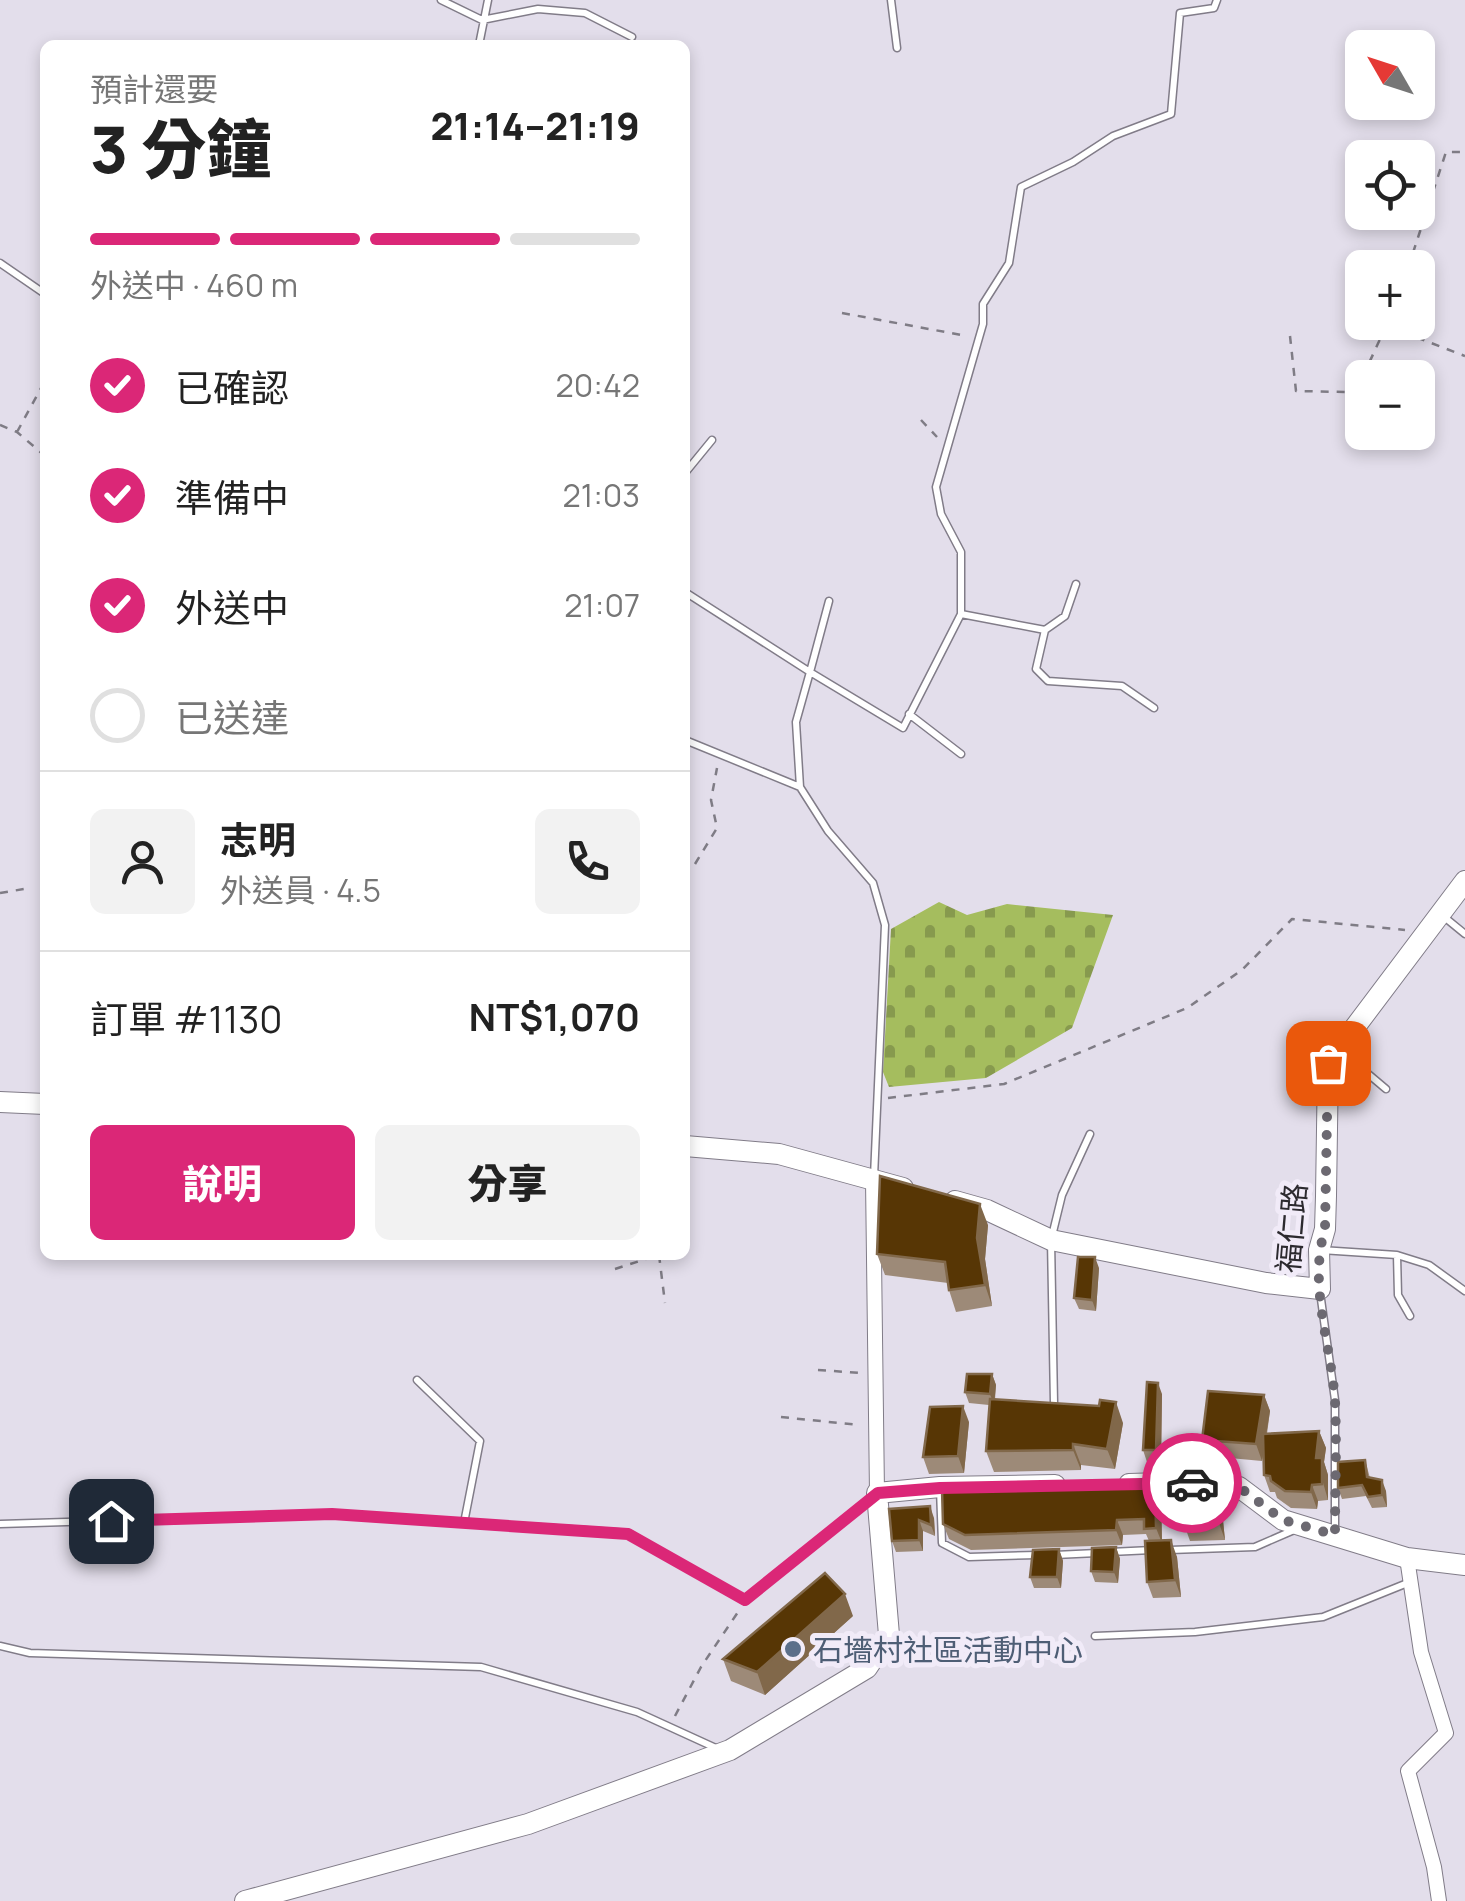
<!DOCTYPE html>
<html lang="zh-TW">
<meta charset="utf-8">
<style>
body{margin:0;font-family:Manrope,"Noto Sans TC",sans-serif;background:#f2f2f2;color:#222;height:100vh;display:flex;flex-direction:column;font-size:38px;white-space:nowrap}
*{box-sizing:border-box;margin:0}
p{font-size:32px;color:#767676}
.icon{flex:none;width:55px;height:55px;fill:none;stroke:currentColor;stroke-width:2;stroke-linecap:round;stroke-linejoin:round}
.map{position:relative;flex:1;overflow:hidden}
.sheet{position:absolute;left:40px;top:40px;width:650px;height:1220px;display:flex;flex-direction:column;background:#fff;border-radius:15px;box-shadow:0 5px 15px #0003}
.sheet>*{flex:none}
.needle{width:65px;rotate:309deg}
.fabs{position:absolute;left:1345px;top:30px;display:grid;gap:20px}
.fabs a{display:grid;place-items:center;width:90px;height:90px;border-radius:15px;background:#fff;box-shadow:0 5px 15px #0003;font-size:50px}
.pin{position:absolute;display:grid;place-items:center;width:85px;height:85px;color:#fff;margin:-42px;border-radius:20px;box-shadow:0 5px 15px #0006}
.courier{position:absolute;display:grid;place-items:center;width:100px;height:100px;margin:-50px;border:8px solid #db2777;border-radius:50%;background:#fff;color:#222;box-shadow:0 2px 12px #0007}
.headline em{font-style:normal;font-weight:800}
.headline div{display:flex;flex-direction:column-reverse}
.headline{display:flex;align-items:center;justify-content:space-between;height:170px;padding:0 50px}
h1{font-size:65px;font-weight:800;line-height:75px}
.bar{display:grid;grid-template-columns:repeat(4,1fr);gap:15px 10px;align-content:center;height:120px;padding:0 50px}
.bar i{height:12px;border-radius:8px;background:#e0e0e0}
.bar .on{background:#db2777}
.bar p{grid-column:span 4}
.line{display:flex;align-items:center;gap:25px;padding:0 50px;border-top:2px solid #e0e0e0}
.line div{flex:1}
.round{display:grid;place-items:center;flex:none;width:105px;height:105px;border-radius:15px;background:#f2f2f2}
ol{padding:0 50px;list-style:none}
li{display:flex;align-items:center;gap:30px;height:110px}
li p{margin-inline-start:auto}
li .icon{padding:10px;border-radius:50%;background:#db2777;color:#fff;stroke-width:4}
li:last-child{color:#767676}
li i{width:55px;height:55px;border:5px solid #e0e0e0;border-radius:50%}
.cta{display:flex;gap:20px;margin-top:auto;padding:20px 50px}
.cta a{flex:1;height:115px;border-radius:15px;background:#db2777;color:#fff;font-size:40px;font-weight:800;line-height:115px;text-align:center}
.cta a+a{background:#f2f2f2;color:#222}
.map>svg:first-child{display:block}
.cemetery{fill:url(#cemetery-stones)}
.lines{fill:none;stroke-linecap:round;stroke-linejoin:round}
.lane-casing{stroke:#817c88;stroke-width:9}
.street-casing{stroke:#817c88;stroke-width:16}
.secondary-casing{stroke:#817c88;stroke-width:22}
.path{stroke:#7f7c85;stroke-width:2.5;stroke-dasharray:8 8;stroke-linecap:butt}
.lane{stroke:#fff;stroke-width:6}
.street{stroke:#fff;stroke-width:14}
.secondary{stroke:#fff;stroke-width:20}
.wall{fill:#9d8a78}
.shaded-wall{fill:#81684a}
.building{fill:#573605;stroke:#81684a;stroke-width:2.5}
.done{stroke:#6c6971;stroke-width:10;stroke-dasharray:0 18}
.route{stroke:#db2777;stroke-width:12}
.service-dot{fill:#5c6f8a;stroke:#f1ebf8;stroke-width:4}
.labels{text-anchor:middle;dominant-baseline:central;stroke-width:10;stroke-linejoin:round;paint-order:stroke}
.street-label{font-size:30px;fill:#2c2a2f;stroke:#f1ebf8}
.service-label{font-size:30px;fill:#4e5e75;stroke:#f1ebf8;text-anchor:start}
</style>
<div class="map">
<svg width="1465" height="1901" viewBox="0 0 1465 1901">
<defs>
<pattern id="cemetery-stones" width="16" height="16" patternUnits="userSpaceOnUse" patternTransform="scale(2.5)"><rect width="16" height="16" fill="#a5bd5e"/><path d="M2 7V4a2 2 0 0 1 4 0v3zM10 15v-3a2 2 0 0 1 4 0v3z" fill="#879a4e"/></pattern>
</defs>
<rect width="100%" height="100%" fill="#e3deeb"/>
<path class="cemetery" d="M939 902 967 915 1007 904 1113 915 1072 1028 986 1078 889 1087 883 1072 891 929Z"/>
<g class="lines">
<g class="lane-casing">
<path id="lane" d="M441 0 482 20 538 9 585 13 632 37
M891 0 897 48
M479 45 488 0
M0 263 45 294
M685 473 712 440
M685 592 810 672 829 601
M961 614 1045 630 1036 669 1048 681 1122 686 1154 708
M1045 630 1065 616 1076 584
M909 714 961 754
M685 740 800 787
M1443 916 1465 934
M1341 1051 1386 1089
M874 1177 885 925 873 883 828 831 800 787 796 722 810 672 903 728 961 614V552L941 514 936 487 983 324V304L1009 263 1021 187 1073 162 1113 136 1171 114 1180 13 1214 8 1217 0
M1321 1250 1397 1255 1429 1265 1465 1291
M1397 1255 1398 1295 1410 1316
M1320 1292 1335 1400V1533
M417 1380 480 1441 464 1523
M1054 1403 1051 1240 1062 1195 1090 1134
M940 1489 942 1543 969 1557 1037 1555
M0 1524 332 1514 628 1533 745 1601 872 1497
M1170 1550 1255 1547 1294 1530
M1110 1552 1152 1550
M1055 1555 1097 1553
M1095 1636 1195 1632 1323 1617 1410 1582
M0 1646 30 1653 481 1667 637 1712 718 1749"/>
</g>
<g class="street-casing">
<path id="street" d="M873 1180 877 1493
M1407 1558 1421 1652 1446 1733 1408 1771 1434 1867 1439 1901"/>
</g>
<g class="secondary-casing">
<path id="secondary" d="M0 1102 45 1104
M685 1146 779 1154 903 1188
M955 1201 987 1210 1051 1240 1266 1283 1320 1289 1319 1250 1325 1229 1326 1196 1328 1063 1465 881
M1129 1484 1195 1482 1239 1487 1283 1520 1407 1558 1465 1565
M245 1901 528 1824 730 1750 867 1668 889 1635 877 1493 940 1487 1055 1485"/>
</g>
<path class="path" d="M1408 268 1446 152H1465
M842 313 967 336
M1387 326 1465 356
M1290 336 1296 391 1345 392 1363 376 1388 322
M921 420 937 437
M0 425 17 432 45 456
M17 432 45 381
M695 864 717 828 711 800 717 768
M0 893 30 888
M888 1098 1004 1084 1187 1008 1242 970 1292 919 1405 930
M659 1255 665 1303
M615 1269 658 1255
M818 1370 861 1373
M781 1417 859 1425
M675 1716 701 1667 738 1612"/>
<use href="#lane" class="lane"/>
<use href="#street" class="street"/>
<use href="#secondary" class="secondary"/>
</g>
<path class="wall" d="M988 1225 985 1259 992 1306 956 1312 949 1290 948 1283 885 1275 877 1254Z
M1099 1268 1096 1311 1079 1309 1074 1298Z
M992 1374 996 1385 995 1400 1123 1423 1115 1469 1081 1465V1470L994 1472 986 1451 989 1405 969 1403 965 1392Z
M1162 1394 1161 1462H1147L1143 1450Z
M1264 1395 1270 1411 1267 1434 1319 1431 1326 1448 1324 1462 1328 1475V1500L1318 1501 1317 1509 1291 1508 1277 1498 1275 1492H1270L1264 1475V1451L1262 1461 1208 1456 1202 1440Z
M969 1422 964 1473 929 1474 923 1457Z
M1365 1460 1370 1478 1386 1491 1387 1507 1372 1508 1366 1496 1342 1499 1338 1488Z
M1155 1481 1161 1496 1162 1540 1177 1557 1181 1597 1153 1598 1147 1582 1149 1541 1146 1534 1123 1535 1122 1545 971 1550 949 1539 943 1524Z
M1221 1501 1225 1540 1190 1541 1184 1524Z
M889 1509 934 1518 935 1536 923 1531V1551L896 1552 892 1541Z
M1116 1547 1120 1559 1118 1583 1095 1582 1091 1571Z
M1059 1549 1063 1561 1061 1588H1034L1030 1577Z
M853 1616 765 1695 731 1681 723 1659Z"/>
<path class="shaded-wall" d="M980 1204 988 1225 985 1259 992 1306 985 1285 977 1238Z
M1095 1257 1099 1268 1096 1311 1092 1300Z
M992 1374 996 1385 994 1405 990 1394Z
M1158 1383 1162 1394 1161 1462 1156 1450Z
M1264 1395 1270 1411 1262 1461 1256 1444Z
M1116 1402 1123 1423 1115 1469 1107 1449Z
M963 1406 969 1422 964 1473 958 1456Z
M1319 1431 1326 1448 1324 1462 1328 1475V1500L1316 1458Z
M1073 1444 1081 1465V1470L1073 1450Z
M1382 1480 1386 1491 1387 1507 1382 1495Z
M1155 1481 1161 1496 1162 1543 1156 1528Z
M1215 1484 1221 1501 1225 1540 1219 1523Z
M1312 1485 1318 1501 1317 1509 1311 1492Z
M930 1506 934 1518 935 1536 931 1525Z
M919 1520 923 1531V1551L919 1540Z
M1117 1520 1123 1535 1122 1545 1116 1530Z
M1171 1540 1177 1557 1181 1597 1175 1580Z
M1116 1547 1120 1559 1118 1583 1114 1572Z
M1059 1549 1063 1561 1061 1588 1057 1577Z
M845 1594 853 1616 765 1695 757 1672Z"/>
<path class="building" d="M880 1176 980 1204 977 1238 985 1285 949 1290 945 1262 877 1254Z
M1078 1257H1095L1092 1300 1074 1298Z
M967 1374H992L990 1394 965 1392Z
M1147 1382 1158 1383 1156 1450H1143Z
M1208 1391 1264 1395 1256 1444 1202 1440Z
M990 1399 1099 1406 1100 1400 1116 1402 1107 1449 1073 1444V1450L986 1451Z
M963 1406 958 1456 923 1457 930 1407Z
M1319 1431 1316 1458H1322V1484L1312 1485 1311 1492 1285 1491 1271 1481 1270 1476 1264 1475 1263 1434Z
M1365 1460 1367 1477 1382 1480V1495L1368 1497 1362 1485 1338 1488V1462Z
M1155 1481 1156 1528 1144 1529V1519L1117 1520 1116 1530 965 1535 943 1524 942 1489Z
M1215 1484 1219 1523 1184 1524V1488Z
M930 1506 931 1525 919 1520V1540L892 1541 889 1509Z
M1171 1540 1175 1580 1147 1582 1145 1541Z
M1116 1547 1114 1572 1091 1571 1092 1548Z
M1059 1549 1057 1577H1030L1033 1550Z
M825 1573 845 1594 757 1672 723 1659Z"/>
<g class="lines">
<path class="done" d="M1192 1483 1239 1487 1283 1520 1335 1535C1335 1490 1337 1445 1335 1401 1331 1344 1308 1285 1325 1229L1328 1063"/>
<path class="route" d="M111 1521 332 1514 628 1534 745 1600 878 1493 940 1488 1192 1483"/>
</g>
<circle class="service-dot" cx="793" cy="1649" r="10"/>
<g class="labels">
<g class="street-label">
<text transform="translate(1291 1228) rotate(-85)">福仁路</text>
</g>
<g class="service-label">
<text x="813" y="1649">石墻村社區活動中心</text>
</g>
</g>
</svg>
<div class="fabs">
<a><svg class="needle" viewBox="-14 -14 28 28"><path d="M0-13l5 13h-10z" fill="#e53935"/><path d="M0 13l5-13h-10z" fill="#767676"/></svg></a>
<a><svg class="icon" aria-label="locate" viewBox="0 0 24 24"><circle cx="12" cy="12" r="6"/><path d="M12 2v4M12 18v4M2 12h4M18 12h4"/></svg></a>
<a>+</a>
<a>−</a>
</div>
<div class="pin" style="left:1328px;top:1063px;background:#ea580c"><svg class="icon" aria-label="bag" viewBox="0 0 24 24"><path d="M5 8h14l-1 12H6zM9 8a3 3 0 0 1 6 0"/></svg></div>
<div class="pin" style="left:111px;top:1521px;background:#1f2937"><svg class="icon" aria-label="home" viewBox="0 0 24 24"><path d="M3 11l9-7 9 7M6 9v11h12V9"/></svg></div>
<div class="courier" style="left:1192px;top:1483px"><svg class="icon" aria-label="car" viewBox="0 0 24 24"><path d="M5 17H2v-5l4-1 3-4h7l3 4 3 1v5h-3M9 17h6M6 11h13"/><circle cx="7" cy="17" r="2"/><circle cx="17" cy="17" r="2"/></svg></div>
<section class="sheet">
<div class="headline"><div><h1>3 分鐘</h1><p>預計還要</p></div><em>21:14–21:19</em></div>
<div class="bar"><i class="on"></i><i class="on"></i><i class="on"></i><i></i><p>外送中 · 460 m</p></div>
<ol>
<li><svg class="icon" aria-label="check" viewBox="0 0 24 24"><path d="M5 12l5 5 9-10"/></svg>已確認<p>20:42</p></li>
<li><svg class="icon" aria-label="check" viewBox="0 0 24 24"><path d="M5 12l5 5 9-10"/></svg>準備中<p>21:03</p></li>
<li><svg class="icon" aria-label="check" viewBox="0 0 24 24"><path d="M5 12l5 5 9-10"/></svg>外送中<p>21:07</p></li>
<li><i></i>已送達</li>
</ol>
<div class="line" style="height:180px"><a class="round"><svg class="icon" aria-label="person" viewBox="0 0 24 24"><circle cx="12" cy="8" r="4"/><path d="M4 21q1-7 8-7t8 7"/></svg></a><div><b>志明</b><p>外送員 · 4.5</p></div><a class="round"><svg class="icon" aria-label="phone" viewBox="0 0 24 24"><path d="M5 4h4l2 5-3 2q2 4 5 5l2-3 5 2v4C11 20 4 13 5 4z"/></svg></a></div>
<div class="line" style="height:130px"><div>訂單 #1130</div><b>NT$1,070</b></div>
<div class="cta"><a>說明</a><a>分享</a></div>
</section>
</div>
